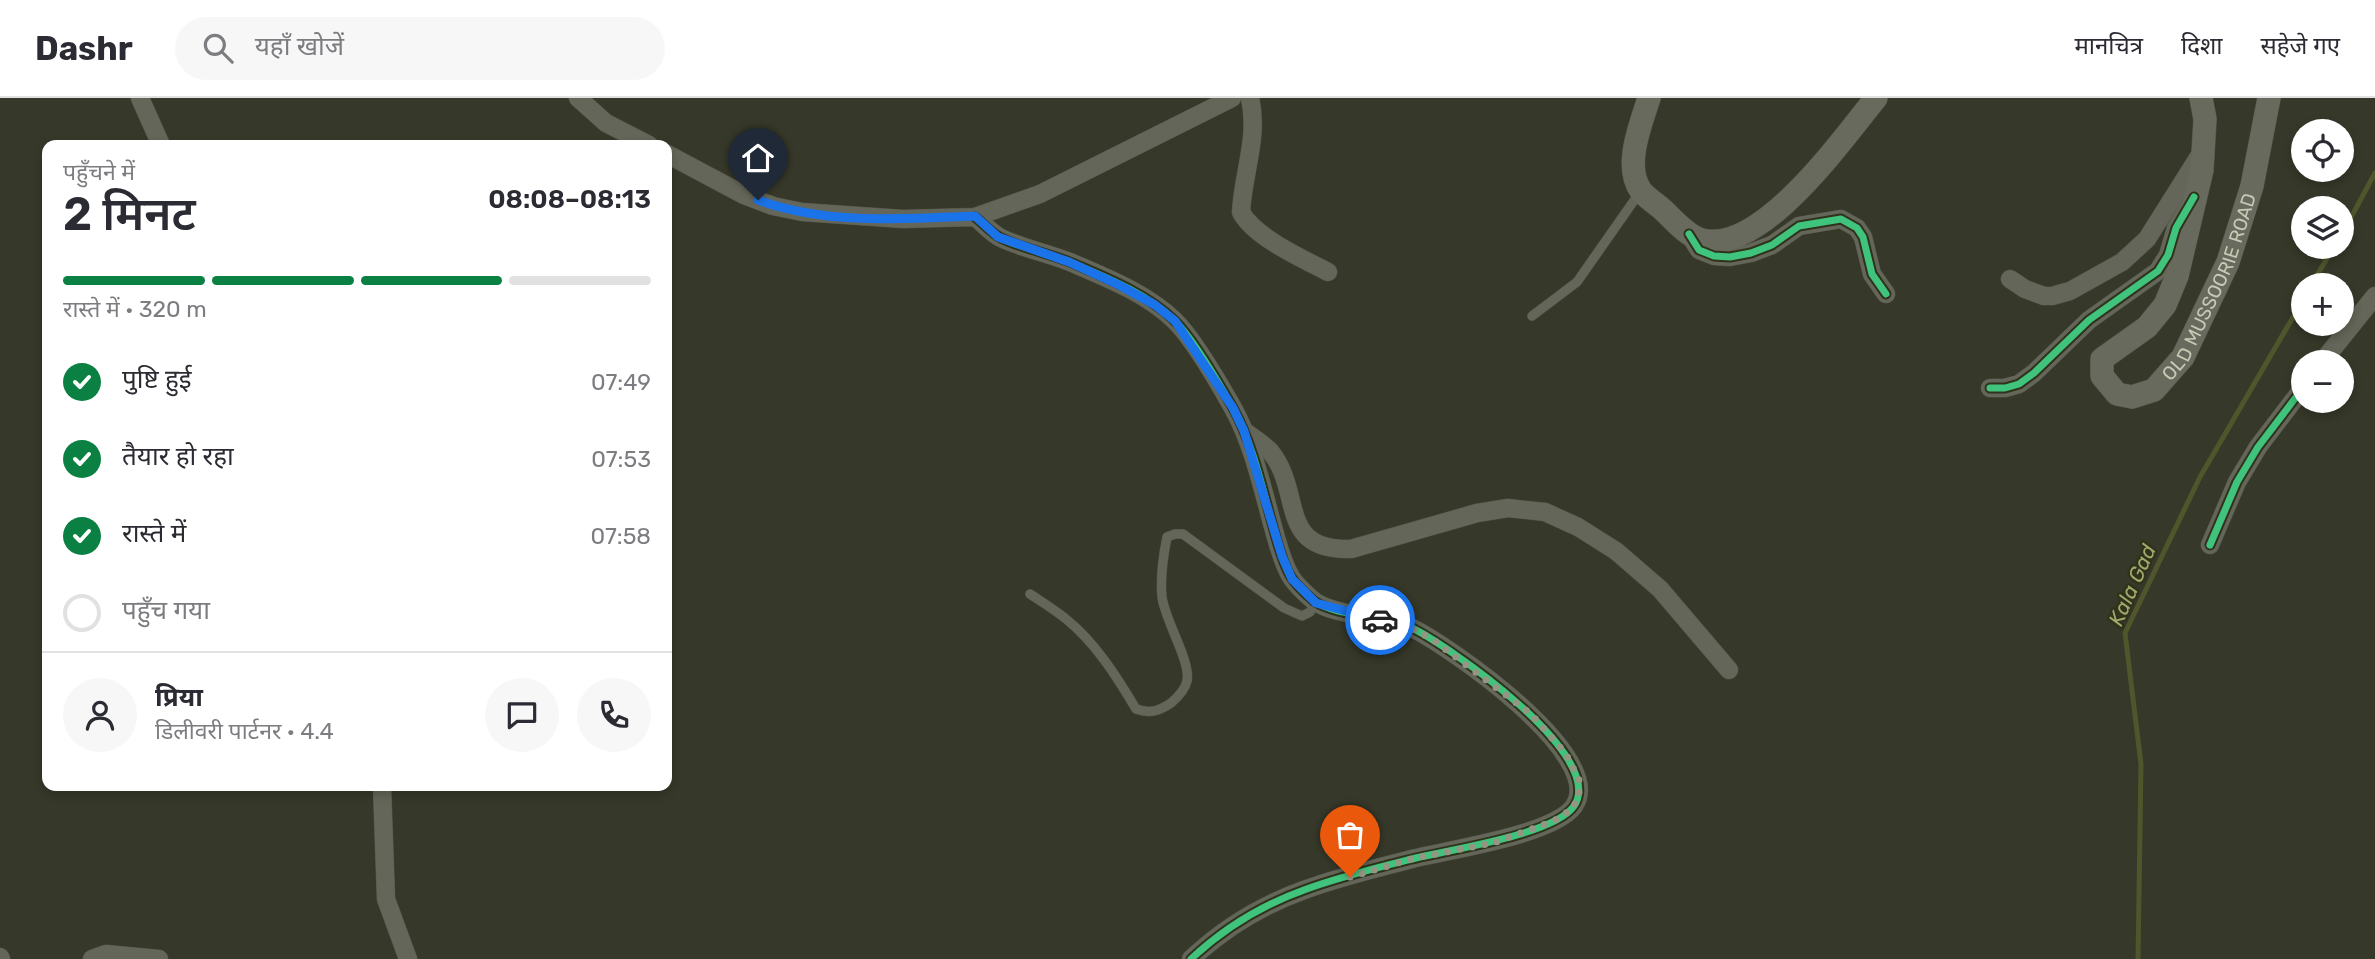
<!DOCTYPE html>
<html lang="hi">
<meta charset="utf-8">
<style>
body{margin:0;font-family:Rubik,"Noto Sans Devanagari",sans-serif;background:#f7f7f7;color:#2b2b33;height:100vh;display:flex;flex-direction:column;font-size:26px;white-space:nowrap}
*{box-sizing:border-box;margin:0}
p{font-size:23px;color:#7c7c81}
.icon{flex:none;width:38px;height:38px;fill:none;stroke:currentColor;stroke-width:2;stroke-linecap:round;stroke-linejoin:round}
.map{position:relative;flex:1;overflow:hidden}
.details{position:absolute;left:42px;top:42px;width:630px;height:651px;display:flex;flex-direction:column;background:#fff;border-radius:14px;box-shadow:0 4px 10px #0003}
.details>*{flex:none}
.buttons{position:absolute;left:2291px;top:21px;display:grid;gap:14px}
.buttons a{display:grid;place-items:center;width:63px;height:63px;border-radius:50%;background:#fff;box-shadow:0 4px 10px #0003;font-size:35px}
.pin{position:absolute;display:grid;place-items:center;width:60px;height:60px;color:#fff;margin:-72px -30px;border-radius:50% 50% 50% 0;rotate:-45deg;box-shadow:0 0 7px #0007}
.pin .icon{rotate:45deg}
.courier{position:absolute;display:grid;place-items:center;width:70px;height:70px;margin:-35px;border:5px solid #1a73e8;border-radius:50%;background:#fff;color:#222;box-shadow:0 2px 9px #0007}
.summary em{font-style:normal;font-weight:600}
.summary div{display:flex;flex-direction:column-reverse}
.summary{display:flex;align-items:center;justify-content:space-between;height:119px;padding:0 21px}
h1{font-size:46px;font-weight:600;line-height:52px}
.bar{display:grid;grid-template-columns:repeat(4,1fr);gap:10px 7px;align-content:center;height:84px;padding:0 21px}
.bar i{height:9px;border-radius:5px;background:#e1e1e2}
.bar .active{background:#0b8043}
.bar p{grid-column:span 4}
.line{display:flex;align-items:center;gap:18px;padding:0 21px;border-top:2px solid #e1e1e2}
.line div{flex:1}
.round{display:grid;place-items:center;flex:none;width:74px;height:74px;border-radius:37px;background:#f7f7f7}
ol{padding:0 21px;list-style:none}
li{display:flex;align-items:center;gap:21px;height:77px}
li p{margin-inline-start:auto}
li .icon{padding:7px;border-radius:50%;background:#0b8043;color:#fff;stroke-width:4}
li:last-child{color:#7c7c81}
li i{width:38px;height:38px;border:4px solid #e1e1e2;border-radius:50%}
header{display:flex;align-items:center;gap:42px;box-sizing:border-box;height:98px;padding:0 35px;background:#fff;border-bottom:2px solid #e1e1e2}
header strong{font-size:33px}
nav{display:flex;gap:38px;margin-inline-start:auto;font-size:24px}
.search{width:490px;height:63px;background:#f7f7f7;display:flex;align-items:center;gap:18px;box-sizing:border-box;padding:0 24px;border-radius:38px;color:#7c7c81;font-size:26px}
.map>svg:first-child{display:block}
.lines{fill:none;stroke-linecap:round;stroke-linejoin:round}
.stream{stroke:#51552c;stroke-width:5}
.lane-casing{stroke:#515347;stroke-width:10}
.street-casing{stroke:#515347;stroke-width:19}
.secondary-casing{stroke:#515347;stroke-width:24}
.lane{stroke:#646659;stroke-width:9}
.street{stroke:#646659;stroke-width:18}
.secondary{stroke:#696a5e;stroke-width:23}
.cycleway-casing{stroke:#30331c;stroke-width:11}
.cycleway{stroke:#40c37c;stroke-width:7}
.done{stroke:#949683;stroke-width:7;stroke-dasharray:0 12.6}
.route{stroke:#1a73e8;stroke-width:9}
.labels{text-anchor:middle;dominant-baseline:central;stroke-width:5;stroke-linejoin:round;paint-order:stroke}
.street-label{font-size:19px;fill:#c6c9b3;stroke:#30331c}
.water-label{font-size:21px;font-style:italic;fill:#a3a96b;stroke:#30331c}
</style>
<header>
<strong>Dashr</strong>
<div class="search"><svg class="icon" aria-label="search" viewBox="0 0 24 24"><circle cx="10" cy="10" r="6"/><path d="M15 15l6 6"/></svg>यहाँ खोजें</div>
<nav><a>मानचित्र</a><a>दिशा</a><a>सहेजे गए</a></nav>
</header>
<div class="map">
<svg width="2375" height="861" viewBox="0 0 2375 861">
<rect width="100%" height="100%" fill="#363829"/>
<g class="lines">
<path class="stream" d="M2342 136 2375 75
M2311 187 2334 149
M2138 861 2141 666 2125 535 2200 379 2303 202"/>
<g class="lane-casing">
<path id="lane" d="M1532 218 1577 184 1640 94
M1030 496C1042 504 1055 512 1066 521 1095 544 1117 579 1136 611 1150 616 1159 613 1171 605 1178 599 1185 592 1187 583 1191 563 1165 523 1162 499 1160 479 1163 459 1167 439L1175 436H1183L1284 510 1302 518 1310 514 1316 505"/>
</g>
<g class="street-casing">
<path id="street" d="M140 0 161 47
M578 0 606 25 649 47
M1250 0C1259 39 1243 75 1241 114 1254 139 1303 161 1328 174
M667 56 744 97 773 108 802 114 903 121 975 119 1040 96 1232 0
M975 119C983 125 991 135 1001 140 1022 150 1047 155 1070 164 1105 179 1146 195 1174 222 1192 239 1220 287 1233 310 1254 348 1263 394 1275 436 1279 450 1283 466 1291 479 1296 487 1307 497 1314 503 1337 519 1383 517 1410 529 1448 547 1608 658 1574 708 1554 737 1447 752 1412 761 1376 770 1339 779 1304 792 1262 807 1223 831 1191 861
M1689 136 1699 152 1714 158 1730 159 1751 155 1772 147 1799 128 1841 121 1857 130 1863 139 1872 176 1886 196
M2010 181 2025 191 2044 198H2052L2070 193 2122 164 2147 141 2203 52
M2322 264 2375 198
M1990 290H2005L2019 286 2034 275 2089 222 2158 173 2168 157 2176 130 2189 108
M1244 333C1252 339 1263 346 1270 353 1304 394 1276 453 1351 451L1477 415 1508 410 1545 414 1578 429 1616 453 1660 491 1729 572
M2210 447 2237 384 2258 349 2303 290
M382 688 386 801 408 861
M0 859 1 861
M92 861 106 856 159 861"/>
</g>
<g class="secondary-casing">
<g id="secondary">
<path d="M1649 0C1641 26 1623 68 1641 93 1647 100 1655 105 1662 111 1673 121 1685 136 1699 141 1759 161 1843 40 1876 0"/>
<path id="s1" d="M2201 0 2205 21 2202 72 2177 178 2165 207 2147 229 2102 261V278L2117 296 2132 299 2154 292 2183 259 2228 164 2252 88 2269 0"/>
</g>
</g>
<use href="#lane" class="lane"/>
<use href="#street" class="street"/>
<use href="#secondary" class="secondary"/>
<g class="cycleway-casing">
<path id="cycleway" d="M975 119C983 125 991 135 1001 140 1022 150 1047 155 1070 164 1105 179 1146 195 1174 222 1192 239 1220 287 1233 310 1254 348 1263 394 1275 436 1279 450 1283 466 1291 479 1296 487 1307 497 1314 503 1337 519 1383 517 1410 529 1448 547 1608 658 1574 708 1554 737 1447 752 1412 761 1376 770 1339 779 1304 792 1262 807 1223 831 1191 861
M1689 136 1699 152 1714 158 1730 159 1751 155 1772 147 1799 128 1841 121 1857 130 1863 139 1872 176 1886 196
M1990 290H2005L2019 286 2034 275 2089 222 2158 173 2168 157 2176 130 2194 99
M2210 447 2237 384 2258 349 2303 290"/>
</g>
<use href="#cycleway" class="cycleway"/>
</g>
<g class="lines">
<path class="done" d="M1350 779 1415 760 1493 745 1554 723 1573 710 1579 698V682L1566 656 1531 616 1432 541 1405 527 1380 522"/>
<path class="route" d="M758 102C826 127 904 121 975 118L998 139 1069 164 1119 187 1155 207 1175 223 1233 310 1244 333 1282 458 1292 481 1316 505 1380 522"/>
</g>
<g class="labels">
<g class="street-label">
<text stroke="none"><textPath href="#s1" startOffset="494">OLD MUSSOORIE ROAD</textPath></text>
</g>
<g class="water-label">
<text transform="translate(2132 487) rotate(-66)">Kala Gad</text>
</g>
</g>
</svg>
<div class="buttons">
<a><svg class="icon" aria-label="locate" viewBox="0 0 24 24"><circle cx="12" cy="12" r="6"/><path d="M12 2v4M12 18v4M2 12h4M18 12h4"/></svg></a>
<a><svg class="icon" aria-label="layers" viewBox="0 0 24 24"><path d="M12 4l9 5-9 5-9-5zM3 14l9 5 9-5"/></svg></a>
<a>+</a>
<a>−</a>
</div>
<div class="pin" style="left:1350px;top:779px;background:#ea580c"><svg class="icon" aria-label="bag" viewBox="0 0 24 24"><path d="M5 8h14l-1 12H6zM9 8a3 3 0 0 1 6 0"/></svg></div>
<div class="pin" style="left:758px;top:102px;background:#1f2937"><svg class="icon" aria-label="home" viewBox="0 0 24 24"><path d="M3 11l9-7 9 7M6 9v11h12V9"/></svg></div>
<div class="courier" style="left:1380px;top:522px"><svg class="icon" aria-label="car" viewBox="0 0 24 24"><path d="M5 17H2v-5l4-1 3-4h7l3 4 3 1v5h-3M9 17h6M6 11h13"/><circle cx="7" cy="17" r="2"/><circle cx="17" cy="17" r="2"/></svg></div>
<section class="details">
<div class="summary"><div><h1>2 मिनट</h1><p>पहुँचने में</p></div><em>08:08–08:13</em></div>
<div class="bar"><i class="active"></i><i class="active"></i><i class="active"></i><i></i><p>रास्ते में · 320 m</p></div>
<ol>
<li><svg class="icon" aria-label="check" viewBox="0 0 24 24"><path d="M5 12l5 5 9-10"/></svg>पुष्टि हुई<p>07:49</p></li>
<li><svg class="icon" aria-label="check" viewBox="0 0 24 24"><path d="M5 12l5 5 9-10"/></svg>तैयार हो रहा<p>07:53</p></li>
<li><svg class="icon" aria-label="check" viewBox="0 0 24 24"><path d="M5 12l5 5 9-10"/></svg>रास्ते में<p>07:58</p></li>
<li><i></i>पहुँच गया</li>
</ol>
<div class="line" style="height:126px"><a class="round"><svg class="icon" aria-label="person" viewBox="0 0 24 24"><circle cx="12" cy="8" r="4"/><path d="M4 21q1-7 8-7t8 7"/></svg></a><div><b>प्रिया</b><p>डिलीवरी पार्टनर · 4.4</p></div><a class="round"><svg class="icon" aria-label="chat" viewBox="0 0 24 24"><path d="M4 5h16v11H9l-5 4z"/></svg></a><a class="round"><svg class="icon" aria-label="phone" viewBox="0 0 24 24"><path d="M5 4h4l2 5-3 2q2 4 5 5l2-3 5 2v4C11 20 4 13 5 4z"/></svg></a></div>
</section>
</div>
